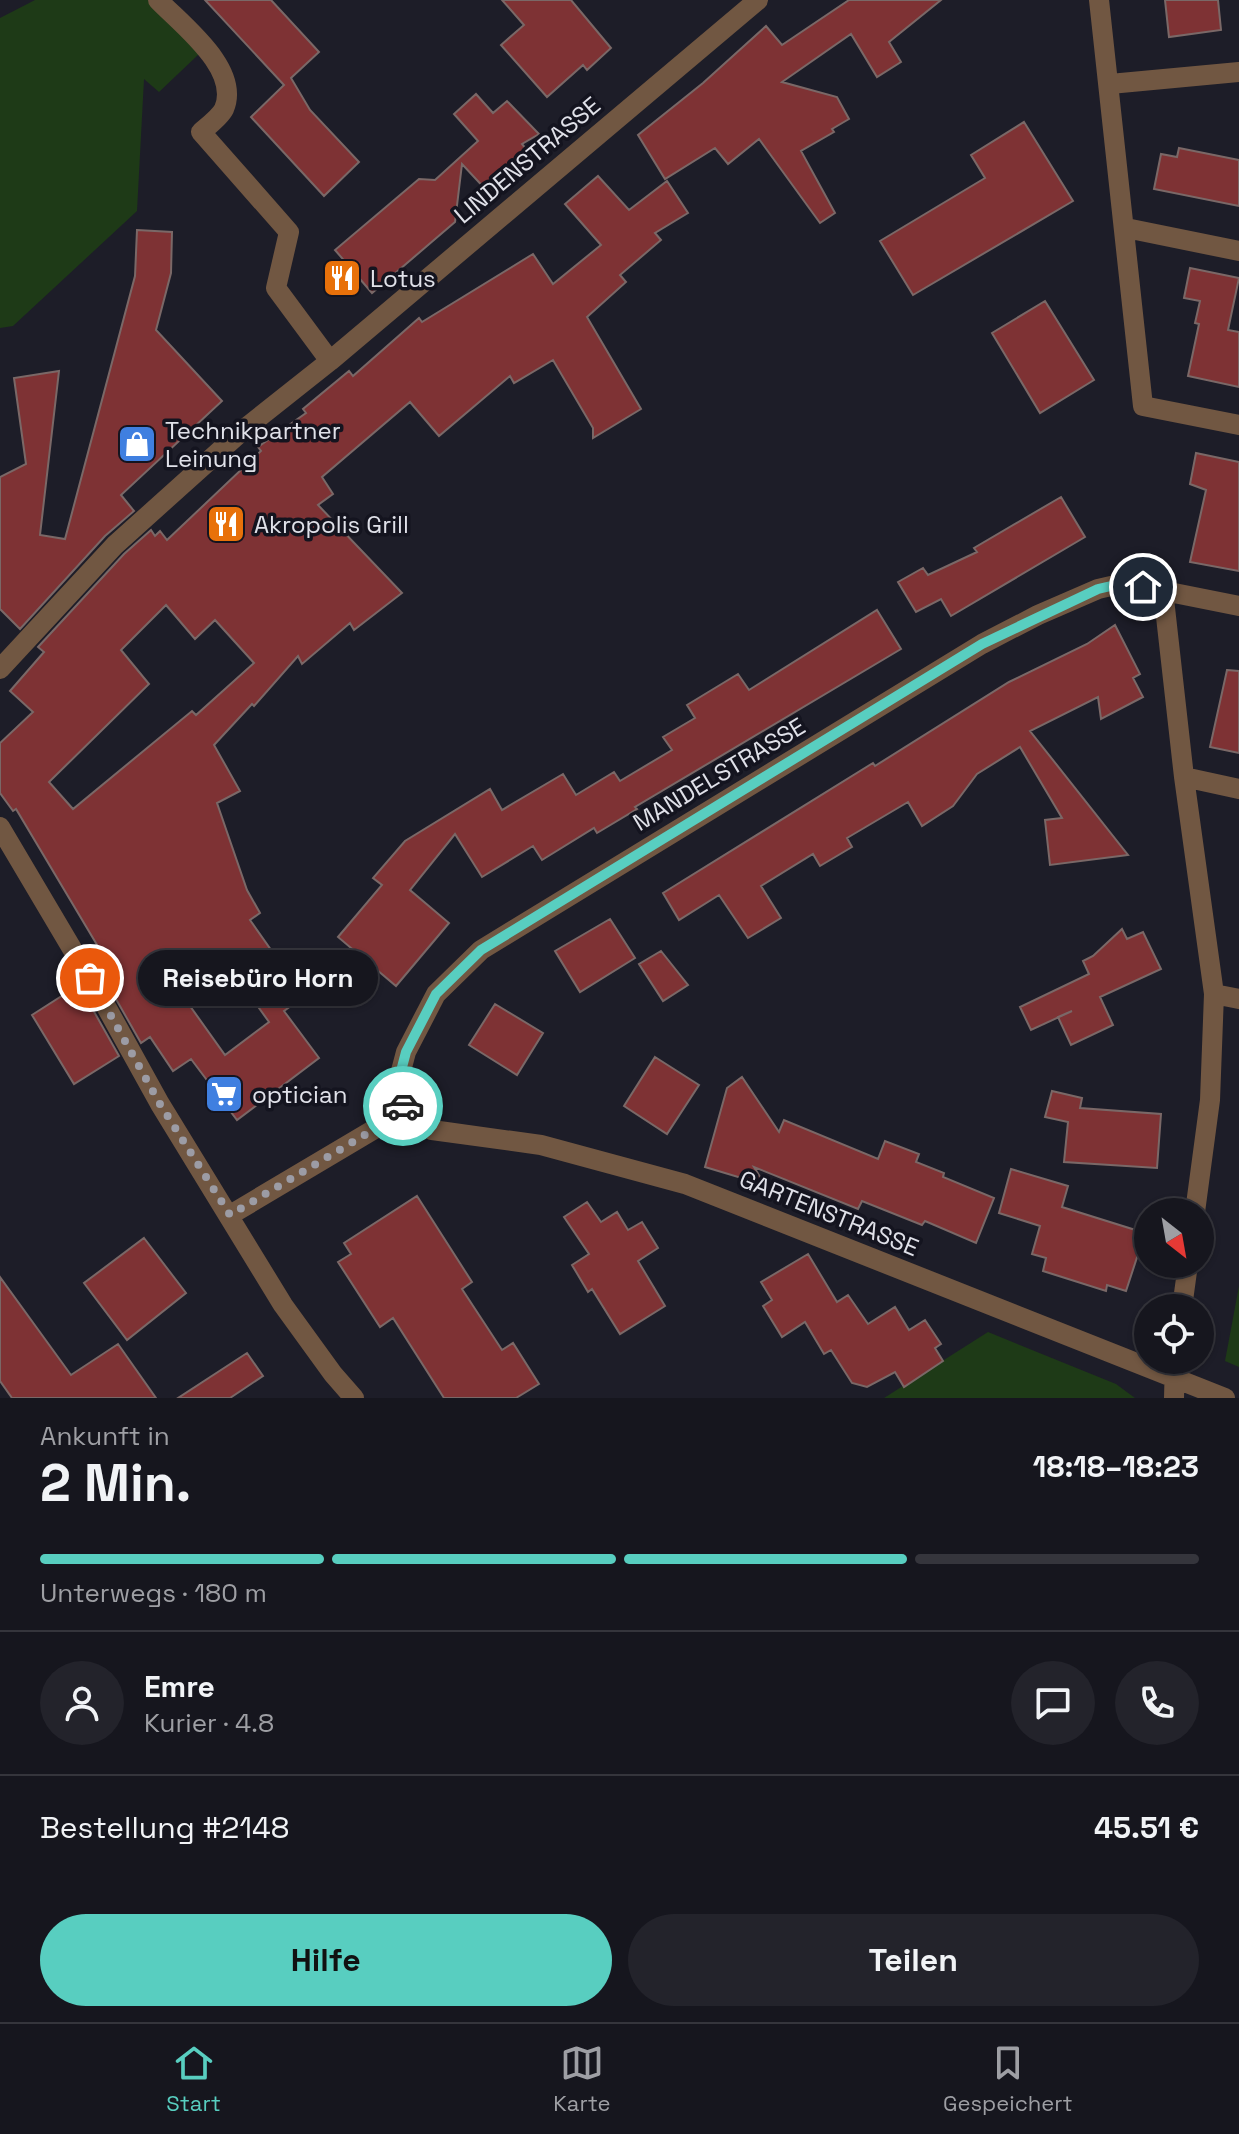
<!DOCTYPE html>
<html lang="de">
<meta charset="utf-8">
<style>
body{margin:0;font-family:"Space Grotesk",sans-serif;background:#23232b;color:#f1f3f6;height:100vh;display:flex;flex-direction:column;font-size:30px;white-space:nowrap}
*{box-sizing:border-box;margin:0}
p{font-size:26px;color:#9e9fa4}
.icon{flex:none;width:44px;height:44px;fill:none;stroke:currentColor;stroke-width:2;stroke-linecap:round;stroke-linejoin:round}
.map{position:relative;height:1398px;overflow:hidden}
.sheet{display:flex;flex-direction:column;background:#16161e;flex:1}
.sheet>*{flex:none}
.needle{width:52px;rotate:149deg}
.fabs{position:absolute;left:1134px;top:1198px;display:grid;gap:16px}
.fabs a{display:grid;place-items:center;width:80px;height:80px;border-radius:50%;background:#16161e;box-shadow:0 2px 6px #0004,0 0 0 2px #35353c;font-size:40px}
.pin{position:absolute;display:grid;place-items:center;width:68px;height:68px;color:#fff;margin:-34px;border:4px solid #fff;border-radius:50%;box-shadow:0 2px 8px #0007}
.courier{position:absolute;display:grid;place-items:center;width:80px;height:80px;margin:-40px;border:6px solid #58cec0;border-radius:50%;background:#fff;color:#222;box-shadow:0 2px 10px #0007}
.bubble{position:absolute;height:56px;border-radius:28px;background:#16161e;box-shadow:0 2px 6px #0004,0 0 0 2px #35353c;font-size:26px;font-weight:700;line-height:56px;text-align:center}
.headline em{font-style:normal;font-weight:700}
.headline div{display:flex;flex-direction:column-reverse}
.headline{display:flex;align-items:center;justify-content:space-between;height:136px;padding:0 40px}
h1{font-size:52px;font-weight:700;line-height:60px}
.bar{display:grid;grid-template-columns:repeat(4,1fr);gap:12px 8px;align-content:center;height:96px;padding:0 40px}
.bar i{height:10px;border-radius:6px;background:#35353c}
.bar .on{background:#58cec0}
.bar p{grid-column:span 4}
.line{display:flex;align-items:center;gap:20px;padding:0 40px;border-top:2px solid #35353c}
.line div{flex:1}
.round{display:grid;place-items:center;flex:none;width:84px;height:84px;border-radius:42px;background:#23232b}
.action{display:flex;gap:16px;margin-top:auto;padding:16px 40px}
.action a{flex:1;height:92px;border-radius:48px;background:#58cec0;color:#111;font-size:32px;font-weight:700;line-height:92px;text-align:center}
.action a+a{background:#23232b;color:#f1f3f6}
.tabs{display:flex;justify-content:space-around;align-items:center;height:112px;border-top:2px solid #35353c;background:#16161e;font-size:22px;color:#9e9fa4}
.tabs a{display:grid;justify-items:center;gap:4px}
.tabs .on{color:#58cec0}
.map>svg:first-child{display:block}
.green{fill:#1e3a17}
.building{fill:#7e3234;stroke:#7a6867;stroke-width:2;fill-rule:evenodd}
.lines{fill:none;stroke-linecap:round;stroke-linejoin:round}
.minor{stroke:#715742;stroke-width:20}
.done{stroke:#9c9ca5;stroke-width:8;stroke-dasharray:0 14.4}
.route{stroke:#58cec0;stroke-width:10}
.labels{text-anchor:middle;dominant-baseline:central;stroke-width:7;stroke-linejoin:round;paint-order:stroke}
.street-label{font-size:24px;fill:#e0e1e9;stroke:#14141f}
.poi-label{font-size:24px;fill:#e0e1e9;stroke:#14141f;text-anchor:start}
</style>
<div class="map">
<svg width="1239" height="1398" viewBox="0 0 1239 1398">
<rect width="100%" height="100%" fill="#1d1d28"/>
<path class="green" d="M35 0H148L199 54 159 92 144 79 137 211 13 326 0 328V18Z
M1239 1286V1367L1225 1361Z
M988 1332 1116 1384 1135 1398H884Z"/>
<path class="building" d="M205 0H271L319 52 291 78 310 110 359 162 324 196 251 117 284 85Z
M502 0H571L611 48 587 70 583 65 547 97 501 45 524 25Z
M849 0H941L889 42 901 62 877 77 851 34 782 82 837 97 849 119 832 129 834 132 801 151 835 213 820 223 759 139 728 164 715 148 665 179 638 135 703 83 766 26 782 45Z
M1165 0H1218L1221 30 1169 37Z
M476 94 493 113 507 101 539 134 522 144 531 155 489 193 462 164 455 222 372 293 335 250 419 179 435 180 478 141 454 114Z
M1024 122 1073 201 913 295 880 241 985 178 971 155Z
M1179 148 1239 160V206L1154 189 1161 154 1177 157Z
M598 176 629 210 667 181 688 213 655 233 661 240 620 275 626 282 587 317 641 409 593 438V428L553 360 514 383 510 376 439 436 410 402 322 477 333 494 318 505 402 593 354 630 350 623 302 664 298 656 254 706 252 704 214 745 240 791 217 803 247 890 260 913 250 920 295 984 293 986 302 998 284 1011 319 1058 237 1120 191 1059 173 1071 150 1037 141 1043 100 971 109 965 16 809 13 811 0 793V743L33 712 10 691 44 652 38 647 124 554 151 530 155 536 160 531 167 540 261 451 258 447 306 413 303 409 349 371 353 376 419 318 422 322 533 254 553 284 601 245 565 204ZM166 605 195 639 215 620 254 663 196 715 192 711 73 809 49 782 149 684 121 650ZM221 955 269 1022 225 1055 175 985Z
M137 230 172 232 171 273 156 330 222 401 121 495 134 511 105 536 20 629 0 609V477L26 464 14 378 59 371 40 535 65 539 135 276Z
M1190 268 1239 278 1228 330 1239 332V387L1188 376 1199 324 1195 323 1200 301 1184 298Z
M1045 301 1094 380 1040 413 992 333Z
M1196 453 1239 462V571L1190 562 1206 490 1190 484Z
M1061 497 1085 537 951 616 941 599 916 612 898 582 923 568 928 575 977 552 974 548Z
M877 610 901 649 635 807 637 809 597 833 594 828 542 860 533 846 482 877 455 834 410 890 449 923 396 986 338 937 382 885 373 878 405 841 490 789 502 810 563 774 576 795 614 772 620 781 672 750 663 737 695 718 687 705 738 674 749 690Z
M1115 625 1140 674 1133 678 1143 697 1101 719 1098 697 1030 731 1128 855 1050 865 1045 820 1062 818 1020 747 977 774 953 806 922 826 908 802 847 838 852 847 820 866 813 854 761 886 781 918 748 938 719 895 679 920 663 893 873 763 875 766 1009 682 1087 644Z
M1227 670 1239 671V753L1210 747Z
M610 919 635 958 580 992 555 951Z
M1122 929 1127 939 1143 932 1161 969 1100 997 1113 1025 1071 1045 1058 1017 1072 1011 1031 1030 1020 1007 1089 974 1083 961 1093 956Z
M661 951 688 985 663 1001 639 964Z
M79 985 119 1056 74 1084 32 1015Z
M495 1004 543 1033 517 1075 469 1045Z
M655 1057 699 1085 667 1134 624 1106Z
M742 1077 779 1132 784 1120 878 1159 885 1141 919 1154 916 1162 944 1173 943 1177 994 1198 976 1243 925 1221 922 1225 862 1201 858 1209 754 1167 765 1185 705 1167 727 1088Z
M1052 1091 1082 1098 1080 1108 1161 1114 1157 1168 1064 1162 1068 1122 1045 1117Z
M1011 1169 1068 1186 1062 1207 1145 1233 1126 1291 1107 1285 1106 1291 1043 1271 1046 1258 1032 1254 1040 1226 999 1213Z
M417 1196 472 1282 462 1289 502 1350 513 1343 539 1384 516 1398H444L393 1318 380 1327 338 1262 351 1254 344 1243Z
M587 1202 601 1222 617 1212 628 1230 642 1222 658 1248 638 1261 665 1306 620 1334 592 1289 588 1292 572 1265 589 1254 564 1217Z
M144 1238 186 1293 127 1340 84 1283Z
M808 1254 837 1302 848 1295 868 1324 895 1307 909 1330 925 1320 941 1344 935 1348 943 1361 904 1387 895 1372 867 1387 852 1383 831 1350 824 1354 805 1322 782 1337 763 1306 772 1300 761 1282Z
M0 1277 71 1375 118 1344 156 1398H12L0 1381Z
M247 1353 263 1376 230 1398H178Z"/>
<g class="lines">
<path class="minor" d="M158 0C182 25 241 69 224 109 220 117 208 126 201 132L289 232 276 288 330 361
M1099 0 1143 406 1239 425
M1110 84 1239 72
M1126 228 1239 251
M1163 590 1184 777 1214 994 1210 1100 1195 1212
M0 669 115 545 243 430 330 361 758 0
M1184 777 1239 789
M0 827 103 1001 160 1104 283 1305 333 1374 354 1398
M1214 994 1239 999
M405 1111 396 1090 406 1052 436 994 481 950 982 644 1038 615 1098 589 1124 583 1239 606
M405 1111 432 1130 541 1145 685 1184 1225 1398
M230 1215 405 1111
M1182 1308 1188 1264
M1174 1398 1175 1360"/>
</g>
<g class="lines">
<path class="done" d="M90 978 160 1104 230 1215 405 1111 403 1106"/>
<path class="route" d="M403 1106 396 1090 406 1052 436 994 481 950 982 644 1098 589 1124 583 1143 587"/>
</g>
<defs>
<g id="restaurant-square" transform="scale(2)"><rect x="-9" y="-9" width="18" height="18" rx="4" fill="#e8710a" stroke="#14141f"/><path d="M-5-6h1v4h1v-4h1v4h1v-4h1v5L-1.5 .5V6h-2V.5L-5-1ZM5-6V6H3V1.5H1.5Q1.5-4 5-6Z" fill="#fff"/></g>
<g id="shop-square" transform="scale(2)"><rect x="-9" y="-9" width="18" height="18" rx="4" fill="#3f7fe0" stroke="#14141f"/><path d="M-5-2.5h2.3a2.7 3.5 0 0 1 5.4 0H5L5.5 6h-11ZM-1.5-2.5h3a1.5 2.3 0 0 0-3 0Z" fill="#fff"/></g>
<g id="supermarket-square" transform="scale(2)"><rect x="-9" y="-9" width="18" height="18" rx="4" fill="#3f7fe0" stroke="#14141f"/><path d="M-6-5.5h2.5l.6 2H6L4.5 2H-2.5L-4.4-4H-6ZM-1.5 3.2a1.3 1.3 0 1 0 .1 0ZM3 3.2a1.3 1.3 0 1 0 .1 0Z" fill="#fff"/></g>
</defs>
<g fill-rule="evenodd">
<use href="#restaurant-square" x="342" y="278"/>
<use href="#shop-square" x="137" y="444"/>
<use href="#restaurant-square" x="226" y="524"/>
<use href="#supermarket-square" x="224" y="1094"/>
</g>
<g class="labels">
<g class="street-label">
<text transform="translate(527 160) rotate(-40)">LINDENSTRASSE</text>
<text transform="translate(719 774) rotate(-31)">MANDELSTRASSE</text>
<text transform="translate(829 1213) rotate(22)">GARTENSTRASSE</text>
</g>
<g class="poi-label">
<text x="370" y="278">Lotus</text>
<text x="165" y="430">Technikpartner<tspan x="165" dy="28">Leinung</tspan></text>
<text x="254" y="524">Akropolis Grill</text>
<text x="252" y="1094">optician</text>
</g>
</g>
</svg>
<div class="fabs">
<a><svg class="needle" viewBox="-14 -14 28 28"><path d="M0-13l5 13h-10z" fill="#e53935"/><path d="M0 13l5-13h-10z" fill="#9e9fa4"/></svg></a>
<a><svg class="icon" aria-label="locate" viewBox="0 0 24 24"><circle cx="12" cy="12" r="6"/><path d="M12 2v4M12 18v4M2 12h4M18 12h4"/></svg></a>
</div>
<div class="pin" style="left:90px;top:978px;background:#ea580c"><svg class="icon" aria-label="bag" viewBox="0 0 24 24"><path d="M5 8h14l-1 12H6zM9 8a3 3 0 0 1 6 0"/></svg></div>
<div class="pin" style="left:1143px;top:587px;background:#1f2937"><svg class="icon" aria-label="home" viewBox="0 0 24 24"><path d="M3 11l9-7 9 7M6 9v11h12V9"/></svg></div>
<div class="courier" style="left:403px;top:1106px"><svg class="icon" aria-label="car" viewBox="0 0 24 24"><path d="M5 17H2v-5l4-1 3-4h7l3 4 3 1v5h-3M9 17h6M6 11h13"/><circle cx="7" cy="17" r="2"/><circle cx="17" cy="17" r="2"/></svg></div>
<div class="bubble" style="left:138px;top:950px;width:240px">Reisebüro Horn</div>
</div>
<section class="sheet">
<div class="headline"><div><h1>2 Min.</h1><p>Ankunft in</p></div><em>18:18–18:23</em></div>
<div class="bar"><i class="on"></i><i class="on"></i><i class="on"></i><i></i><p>Unterwegs · 180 m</p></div>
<div class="line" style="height:144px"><a class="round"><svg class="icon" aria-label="person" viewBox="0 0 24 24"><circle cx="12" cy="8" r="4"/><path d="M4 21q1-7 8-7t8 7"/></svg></a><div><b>Emre</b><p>Kurier · 4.8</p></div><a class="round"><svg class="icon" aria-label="chat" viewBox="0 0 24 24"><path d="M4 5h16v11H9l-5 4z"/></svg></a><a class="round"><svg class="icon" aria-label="phone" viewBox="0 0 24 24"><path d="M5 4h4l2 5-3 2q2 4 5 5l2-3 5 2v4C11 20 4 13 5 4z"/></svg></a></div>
<div class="line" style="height:104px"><div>Bestellung #2148</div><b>45.51 €</b></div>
<div class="action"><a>Hilfe</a><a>Teilen</a></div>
</section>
<nav class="tabs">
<a class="on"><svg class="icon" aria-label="home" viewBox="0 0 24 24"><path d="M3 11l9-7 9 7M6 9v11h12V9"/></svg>Start</a>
<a><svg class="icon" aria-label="map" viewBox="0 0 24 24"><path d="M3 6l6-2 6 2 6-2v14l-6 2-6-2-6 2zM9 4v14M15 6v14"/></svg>Karte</a>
<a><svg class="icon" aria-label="saved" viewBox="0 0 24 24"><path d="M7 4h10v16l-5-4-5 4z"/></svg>Gespeichert</a>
</nav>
